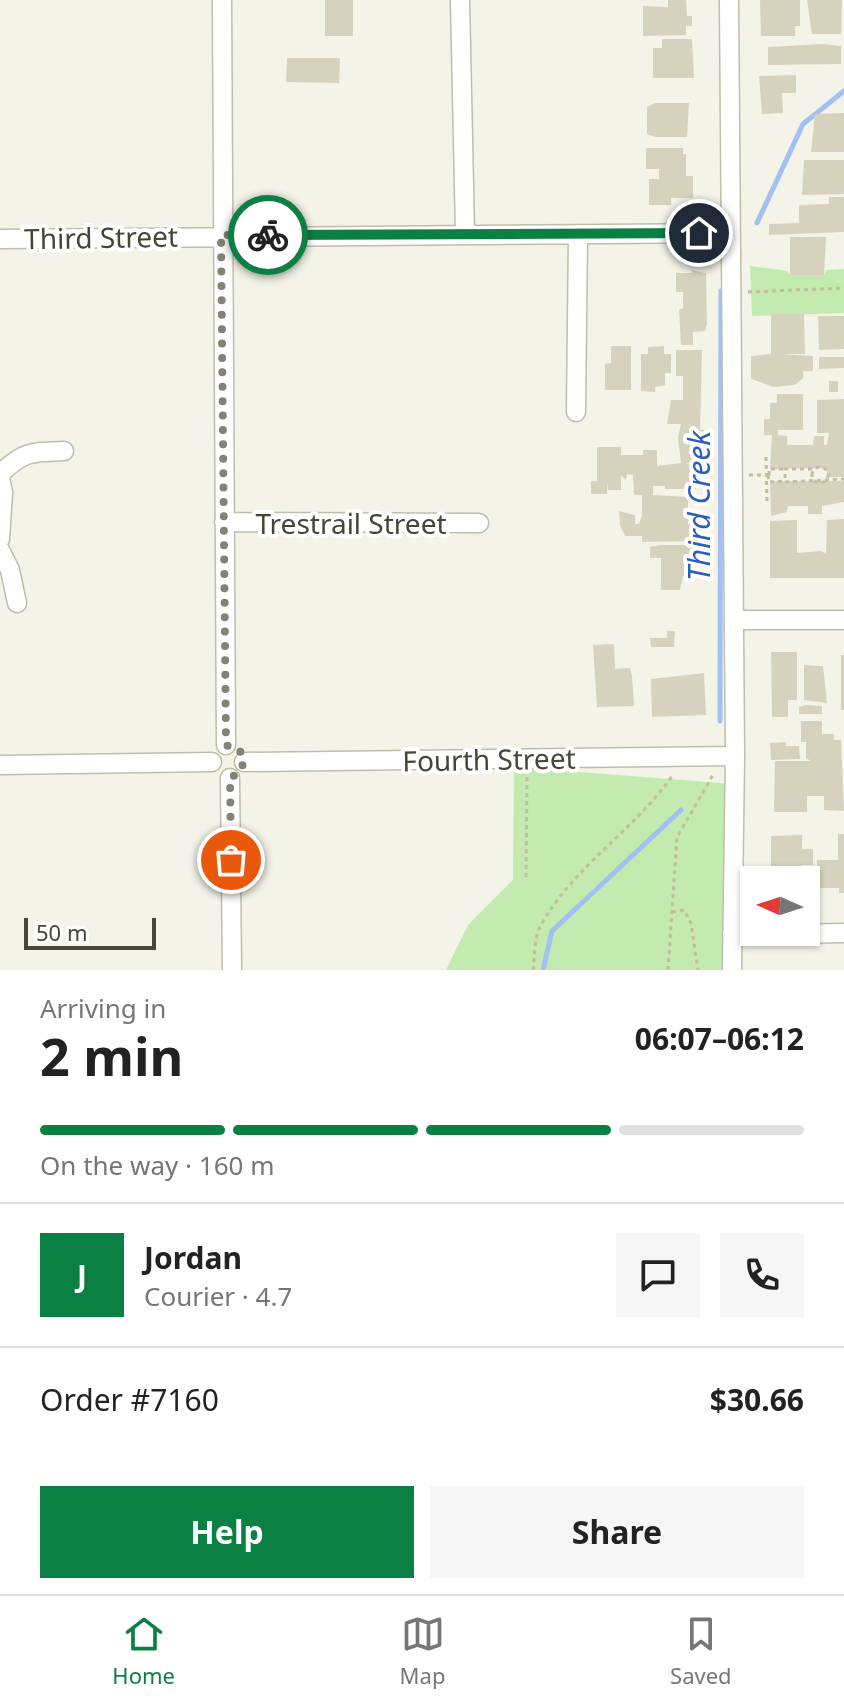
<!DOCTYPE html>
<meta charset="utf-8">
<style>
body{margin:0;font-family:"Noto Sans",sans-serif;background:#f6f6f6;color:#222;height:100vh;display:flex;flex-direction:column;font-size:30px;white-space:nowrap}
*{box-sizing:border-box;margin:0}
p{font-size:26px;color:#767676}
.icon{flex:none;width:44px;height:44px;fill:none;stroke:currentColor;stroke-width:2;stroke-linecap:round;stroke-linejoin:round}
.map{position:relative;height:970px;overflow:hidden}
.sheet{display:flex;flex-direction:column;background:#fff;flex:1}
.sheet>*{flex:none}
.needle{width:52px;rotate:273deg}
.fabs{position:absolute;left:740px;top:866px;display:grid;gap:16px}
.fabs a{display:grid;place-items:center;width:80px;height:80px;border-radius:0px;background:#fff;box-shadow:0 2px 6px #0004;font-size:40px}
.scale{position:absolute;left:24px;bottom:20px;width:132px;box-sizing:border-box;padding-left:8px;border:4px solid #484536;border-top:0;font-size:22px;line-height:28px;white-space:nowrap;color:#484536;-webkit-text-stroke:6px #fff;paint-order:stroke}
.pin{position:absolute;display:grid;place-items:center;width:68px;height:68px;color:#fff;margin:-34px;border:4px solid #fff;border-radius:50%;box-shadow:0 2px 8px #0007}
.courier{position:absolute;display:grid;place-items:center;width:80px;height:80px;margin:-40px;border:6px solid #0b8043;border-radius:50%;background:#fff;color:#222;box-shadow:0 2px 10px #0007}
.summary em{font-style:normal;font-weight:700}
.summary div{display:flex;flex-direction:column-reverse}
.summary{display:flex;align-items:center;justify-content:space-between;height:136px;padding:0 40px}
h1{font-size:52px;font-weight:700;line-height:60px}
.bar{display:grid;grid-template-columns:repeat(4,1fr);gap:12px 8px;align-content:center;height:96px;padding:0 40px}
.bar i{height:10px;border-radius:6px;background:#e0e0e0}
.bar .active{background:#0b8043}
.bar p{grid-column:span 4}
.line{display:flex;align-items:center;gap:20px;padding:0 40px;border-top:2px solid #e0e0e0}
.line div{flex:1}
.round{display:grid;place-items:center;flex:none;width:84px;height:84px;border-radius:0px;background:#f6f6f6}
.cta{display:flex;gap:16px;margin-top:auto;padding:16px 40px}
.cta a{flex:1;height:92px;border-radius:0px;background:#0b8043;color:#fff;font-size:32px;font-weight:700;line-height:92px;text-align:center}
.cta a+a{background:#f6f6f6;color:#222}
.tab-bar{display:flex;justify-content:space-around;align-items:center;height:112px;border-top:2px solid #e0e0e0;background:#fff;font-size:22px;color:#767676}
.tab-bar a{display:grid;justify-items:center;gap:4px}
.tab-bar .active{color:#0b8043}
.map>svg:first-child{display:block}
.green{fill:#c3eaaf}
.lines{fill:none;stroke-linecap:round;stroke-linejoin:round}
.stream{stroke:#a2c0f3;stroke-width:5}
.building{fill:#d6d2bd}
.street-casing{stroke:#c0beaa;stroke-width:21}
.path{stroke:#c2bd9b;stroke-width:3;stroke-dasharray:4 4;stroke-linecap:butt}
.street{stroke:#fff;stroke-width:18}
.done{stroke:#848274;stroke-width:8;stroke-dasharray:0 14.4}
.route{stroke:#0b8043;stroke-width:10}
.labels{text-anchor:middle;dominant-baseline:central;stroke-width:8;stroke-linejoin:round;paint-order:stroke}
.street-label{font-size:28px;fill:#484536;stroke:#fff}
.water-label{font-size:30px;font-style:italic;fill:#2b5eb8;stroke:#fff}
</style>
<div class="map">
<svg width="844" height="970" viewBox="0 0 844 970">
<rect width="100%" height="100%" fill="#f4f3e8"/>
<path class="green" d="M750 266 787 271 790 275H824L826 270 844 269V313L752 316Z
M514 767 734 784 732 970H446L468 925 513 880Z"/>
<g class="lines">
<path class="stream" d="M757 223 803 124 844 91
M720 721 721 291
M543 970 552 931 681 810"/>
</g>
<path class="building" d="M325 0H353V36H325Z
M668 0H686L687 16H692V26H686V35L643 36V6L668 7Z
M760 0H800V26H795V36H761Z
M807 0H842L841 34H812Z
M662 39H692L694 78H653V48H662Z
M822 44 841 46V64L768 65V47Z
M287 58H340L339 83 286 82Z
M796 75V93H782L783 113 762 114 759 76Z
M655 103H689L687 137H656L647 134V107Z
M844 113V152H811L815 114Z
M646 148H683V154H686V176H693V198H671V205H649V179H659V169H646Z
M804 160H844V194L802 195Z
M829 197H844V232L769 235V224L799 223V205L829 204Z
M790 237H826L824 275H790Z
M691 270 706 273 707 324 705 331 693 332V345H681L679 309H683V292H676V273H692Z
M771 314H804L805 354H779L813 356V371H803V378L795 385 774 387 751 379V356L771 354Z
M818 316H844V349L819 350Z
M611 346H631V390H605V364L611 363Z
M664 346V354H671V373H665V385L655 387V392L641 391V354H648V347Z
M676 350H702L700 430H704L705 463H685L695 465 696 489H665V486H653V495L688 497V524H695V541L642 542V536H625L620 525 619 511 635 515V524H639L642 515V495H634L633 475 627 474 626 480 621 475V490H608L607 482V494H591V481H597V447H621V455H643V450H657V466L681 463 678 438 681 424H667L671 400H683V376H676Z
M819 357H844V368L819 369Z
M829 381H838V392H829Z
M777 394H803V430H778V435L787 436V445H813L814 436H824V445H827L829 433H817V400L844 399V477H827V468L770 469 772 435H764V419H770V403H777Z
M770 481H844V502L822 506V514H808V506H788L787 512 771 516Z
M844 519V578H770V521L797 520V553L821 551 826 554 827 520Z
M660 545H695V562H689V576H683L680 590H661V558H650V547Z
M667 631H675L674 647H651L650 638H667Z
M614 644 615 669 630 668 632 676 634 706 597 707 593 645Z
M771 652H797V700H788V717H772Z
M841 655H844V710H841Z
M804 665 823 666 827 703 804 700Z
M704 673 706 715 652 717 651 679Z
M806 705 822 706V714H799V707Z
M801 721H822V734H834V740H841L844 811 824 810V796H807V812H774L775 761H811L806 758V742H801Z
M786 742V746H799L800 759 771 760 770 743Z
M838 834H844V893H839V888H817V860H838Z
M802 835V849H813V865H801L802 880H771V836Z"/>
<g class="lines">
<g class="street-casing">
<path id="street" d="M222 0 226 745
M460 0 465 233
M729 0 735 756 732 970
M0 239 730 233
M576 412 578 234
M0 474C24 451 31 452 64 451
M0 478 3 492 0 539
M224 522 479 523
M0 550 10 570 17 603
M734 620H844
M244 762 735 756
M0 765 212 762
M230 778 232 970
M732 935 844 933"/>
</g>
<path class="path" d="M748 292 844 288
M766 457 767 504
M812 475a8 8 0 1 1 16 0a8 8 0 1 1-16 0Z
M812 469H785V482L844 479
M749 475H766
M768 475 769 482 785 481
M769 475V469H785
M526 877 527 777
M672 912 684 910 691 923 698 970
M533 970C535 957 534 938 540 927 573 866 634 831 672 776
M668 970 677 837 713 775"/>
<use href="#street" class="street"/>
</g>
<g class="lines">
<path class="done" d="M231 860 230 778 239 773 244 762 240 751 226 745 221 235H268"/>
<path class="route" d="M268 235 699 233"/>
</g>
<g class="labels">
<g class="street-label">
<text transform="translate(101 237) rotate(-1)">Third Street</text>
<text x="351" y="523">Trestrail Street</text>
<text transform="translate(489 759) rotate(-1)">Fourth Street</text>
</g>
<g class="water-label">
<text transform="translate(698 506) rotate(-90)">Third Creek</text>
</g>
</g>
</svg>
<div class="fabs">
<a><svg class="needle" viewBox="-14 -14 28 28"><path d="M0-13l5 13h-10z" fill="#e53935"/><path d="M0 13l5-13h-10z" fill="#767676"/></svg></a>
</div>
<div class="scale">50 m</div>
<div class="pin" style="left:231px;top:860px;background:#ea580c"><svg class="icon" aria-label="bag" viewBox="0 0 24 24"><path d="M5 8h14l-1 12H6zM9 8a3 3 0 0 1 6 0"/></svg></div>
<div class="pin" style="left:699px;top:233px;background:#1f2937"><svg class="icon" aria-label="home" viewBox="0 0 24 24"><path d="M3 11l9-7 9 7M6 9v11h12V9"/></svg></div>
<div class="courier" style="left:268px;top:235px"><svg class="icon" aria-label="bike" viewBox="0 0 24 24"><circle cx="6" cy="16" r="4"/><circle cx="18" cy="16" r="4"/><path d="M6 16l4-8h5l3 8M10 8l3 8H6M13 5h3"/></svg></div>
</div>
<section class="sheet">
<div class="summary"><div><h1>2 min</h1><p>Arriving in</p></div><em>06:07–06:12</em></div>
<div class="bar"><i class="active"></i><i class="active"></i><i class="active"></i><i></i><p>On the way · 160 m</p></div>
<div class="line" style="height:144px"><b class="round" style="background:#0b8043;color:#fff">J</b><div><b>Jordan</b><p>Courier · 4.7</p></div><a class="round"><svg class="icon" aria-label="chat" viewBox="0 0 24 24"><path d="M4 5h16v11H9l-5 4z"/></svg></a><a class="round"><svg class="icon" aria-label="phone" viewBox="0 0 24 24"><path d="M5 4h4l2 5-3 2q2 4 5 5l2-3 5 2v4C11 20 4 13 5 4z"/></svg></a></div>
<div class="line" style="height:104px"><div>Order #7160</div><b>$30.66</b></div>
<div class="cta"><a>Help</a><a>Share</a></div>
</section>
<nav class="tab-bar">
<a class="active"><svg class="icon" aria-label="home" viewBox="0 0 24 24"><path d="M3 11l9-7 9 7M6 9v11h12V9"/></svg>Home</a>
<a><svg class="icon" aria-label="map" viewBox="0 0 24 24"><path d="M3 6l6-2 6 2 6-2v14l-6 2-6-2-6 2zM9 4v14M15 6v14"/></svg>Map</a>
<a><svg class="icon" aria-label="saved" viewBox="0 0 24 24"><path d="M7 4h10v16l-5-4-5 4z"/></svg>Saved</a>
</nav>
